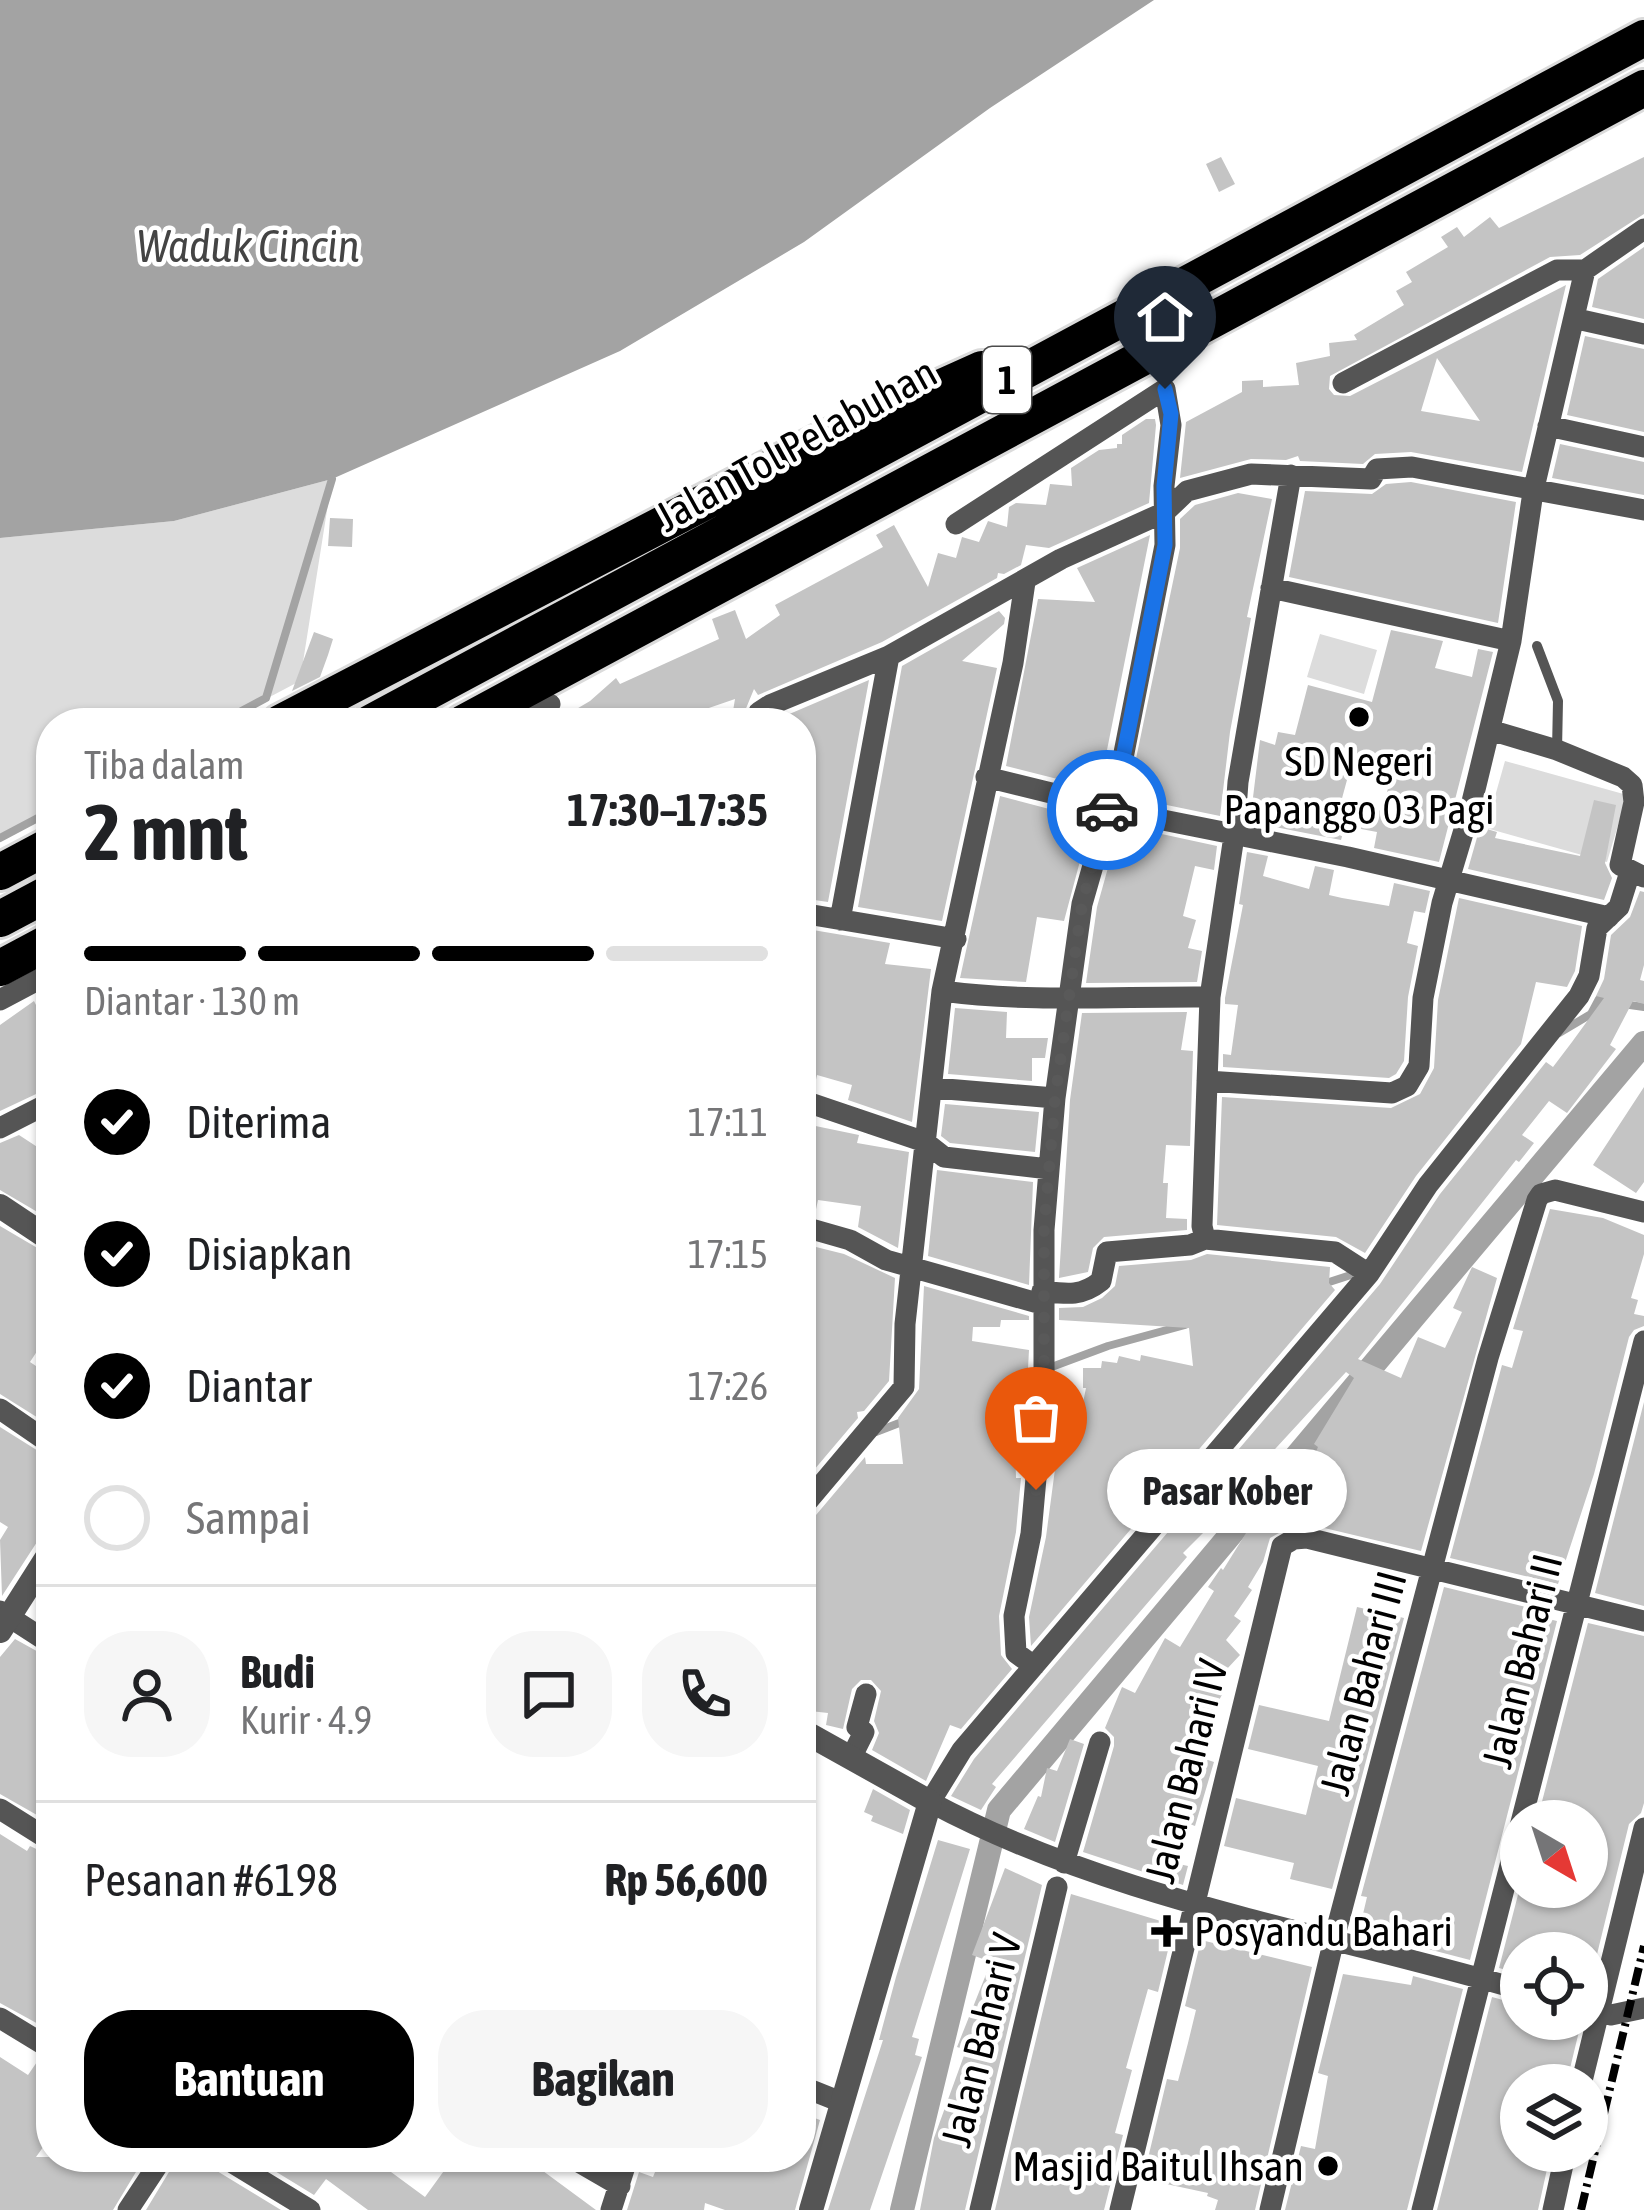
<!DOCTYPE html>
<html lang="id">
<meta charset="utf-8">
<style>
body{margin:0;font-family:"Asap Condensed",sans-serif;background:#f6f6f6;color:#202124;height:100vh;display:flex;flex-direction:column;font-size:45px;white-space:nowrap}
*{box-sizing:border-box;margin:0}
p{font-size:39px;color:#757577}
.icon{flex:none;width:66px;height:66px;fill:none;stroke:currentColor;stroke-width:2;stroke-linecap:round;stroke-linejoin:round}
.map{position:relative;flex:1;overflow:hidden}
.side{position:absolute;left:36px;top:708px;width:780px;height:1464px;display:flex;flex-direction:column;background:#fff;border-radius:48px;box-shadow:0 3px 9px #0004}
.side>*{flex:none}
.needle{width:78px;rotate:141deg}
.tools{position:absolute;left:1500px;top:1800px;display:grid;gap:24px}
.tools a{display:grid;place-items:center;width:108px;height:108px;border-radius:50%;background:#fff;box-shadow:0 3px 9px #0004;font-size:60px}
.pin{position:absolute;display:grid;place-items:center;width:102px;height:102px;color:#fff;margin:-123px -51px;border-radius:50% 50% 50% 0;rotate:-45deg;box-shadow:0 0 12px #0007}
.pin .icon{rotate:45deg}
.courier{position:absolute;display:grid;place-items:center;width:120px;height:120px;margin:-60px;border:9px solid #1a73e8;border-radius:50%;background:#fff;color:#222;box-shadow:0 3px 15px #0007}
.bubble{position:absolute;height:84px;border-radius:42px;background:#fff;box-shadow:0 3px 9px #0004;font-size:39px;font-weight:700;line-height:84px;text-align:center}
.headline em{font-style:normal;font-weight:700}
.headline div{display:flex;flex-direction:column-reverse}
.headline{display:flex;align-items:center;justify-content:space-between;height:204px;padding:0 48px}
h1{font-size:78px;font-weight:700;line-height:90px}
.bar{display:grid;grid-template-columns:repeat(4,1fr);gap:18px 12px;align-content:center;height:144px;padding:0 48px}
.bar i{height:15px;border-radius:9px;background:#e0e0e0}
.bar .current{background:#000}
.bar p{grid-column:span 4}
.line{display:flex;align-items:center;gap:30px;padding:0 48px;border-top:3px solid #e0e0e0}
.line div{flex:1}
.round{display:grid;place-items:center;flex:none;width:126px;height:126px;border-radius:48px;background:#f6f6f6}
ol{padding:0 48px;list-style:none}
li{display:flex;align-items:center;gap:36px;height:132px}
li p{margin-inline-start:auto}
li .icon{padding:12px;border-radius:50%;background:#000;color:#fff;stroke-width:4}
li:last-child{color:#757577}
li i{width:66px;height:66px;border:6px solid #e0e0e0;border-radius:50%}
.button{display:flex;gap:24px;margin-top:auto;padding:24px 48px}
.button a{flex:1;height:138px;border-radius:48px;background:#000;color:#fff;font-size:48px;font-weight:700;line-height:138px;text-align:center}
.button a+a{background:#f6f6f6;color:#202124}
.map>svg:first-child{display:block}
.green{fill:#dcdcdc}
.water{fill:#a3a3a3}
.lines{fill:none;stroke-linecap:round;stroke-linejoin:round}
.stream{stroke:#a3a3a3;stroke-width:8}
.canal{stroke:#a3a3a3;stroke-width:24}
.building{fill:#c4c4c4;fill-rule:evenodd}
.motorway-casing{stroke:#dbdbdb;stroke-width:42}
.service{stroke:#555;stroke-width:10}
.minor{stroke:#555;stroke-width:21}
.tertiary{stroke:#555;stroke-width:24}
.motorway{stroke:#000;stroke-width:36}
.rail{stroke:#000;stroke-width:8;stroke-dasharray:18 6 3 6;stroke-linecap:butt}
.done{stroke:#595959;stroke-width:12;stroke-dasharray:0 21.6}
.route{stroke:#1a73e8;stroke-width:15}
.poi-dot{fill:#000;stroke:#fff;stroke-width:4.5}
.labels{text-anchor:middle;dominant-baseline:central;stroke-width:9;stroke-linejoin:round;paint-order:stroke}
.shield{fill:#fff;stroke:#4c4c4c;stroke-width:3}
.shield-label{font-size:39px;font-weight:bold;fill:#000}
.street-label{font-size:42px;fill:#000;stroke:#fff}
.poi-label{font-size:42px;fill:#000;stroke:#fff}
.water-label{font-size:45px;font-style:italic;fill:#444;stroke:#fff}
</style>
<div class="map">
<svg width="1644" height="2210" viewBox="0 0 1644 2210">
<rect width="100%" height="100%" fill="#fff"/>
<path class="green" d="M332 479 300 681 220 723H51V811L0 837V538L174 521Z
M1320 634 1377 650 1364 694 1307 677Z
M1505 761 1627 795 1607 862 1486 828Z"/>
<path class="water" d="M0 0H1154L990 108 804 242 620 351 332 479 174 521 0 538Z"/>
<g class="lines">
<path class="stream" d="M219 723 266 698 332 479
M0 838 51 811
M1623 1004 1644 1007
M1559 1033 1591 1014 1599 999 1608 1001
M1320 1285 1357 1273
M1022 1378 1108 1346 1185 1325
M876 1432 907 1420"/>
<path class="canal" d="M902 2210 999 1810 1644 1043"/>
</g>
<path class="building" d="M1221 157 1235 184 1219 192 1206 164Z
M1644 157V214L1580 255 1550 257 1330 376 1329 389 1334 395 1350 396 1566 285 1522 472 1411 452 1375 454 1363 464 1300 461 1298 456 1286 460 1251 459 1180 478 1186 422 1242 392V381L1263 380V387L1299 385 1296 363 1330 356 1329 343 1357 340 1354 335 1404 305 1396 291 1412 282 1406 272 1448 247 1441 237 1457 227 1464 237 1490 217 1499 228ZM1437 358 1480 421 1421 411Z
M1644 247V319L1592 307 1598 279Z
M1585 336 1644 349V432L1567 415Z
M1146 419H1155L1156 425 1149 503 1049 548 1026 545 1021 565 1004 574 998 573 997 578 882 642 758 695 754 689 740 723H731L735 699 703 710 685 723H553L590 701 616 678 620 684 719 639 712 619 735 610 746 639 780 615 775 605 883 547 876 535 894 525 928 587 938 553 956 558 962 537 979 542 988 521 1007 527 1009 507 1016 503 1046 505 1050 484 1072 486 1071 468 1099 450 1117 448V444H1122V435Z
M1560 444 1644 462V495L1552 478Z
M1411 482 1516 502 1498 623 1289 577 1305 491 1372 494 1386 484Z
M1238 493 1272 499 1247 617 1251 618 1230 732 1220 816 1128 797 1180 548V519L1195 505Z
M330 518 353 519 352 547 328 546Z
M1150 535 1100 785 1091 782 1089 787 1006 766 1038 599 1095 602 1077 568Z
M999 611 1005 618 1004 624 962 661 997 668 942 921 858 907 902 666Z
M1391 630 1443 641 1435 668 1472 677 1478 649 1493 652 1439 862 1374 848 1377 832 1345 826 1341 840 1250 822 1260 740 1275 745 1278 732 1295 735 1308 685 1372 702ZM1353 758 1393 769 1382 811 1341 802Z
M314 632 333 639 328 655 320 677 292 691Z
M869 680 828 902 801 898V723L773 721Z
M1000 796 1091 820 1064 921 1037 917 1026 982 960 978Z
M1594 800 1616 805 1605 863 1612 878 1604 900 1468 869 1480 827 1497 832 1495 838 1580 856Z
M1120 825 1217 846 1214 870 1195 866 1183 916 1196 920 1188 948 1202 951 1197 982 1086 983 1097 907Z
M1247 852 1268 856 1263 876 1309 889 1315 866 1334 870 1329 895 1342 898 1389 906 1394 883 1430 891 1425 913 1414 911 1407 943 1418 946 1408 997 1404 1061 1396 1074 1389 1078 1223 1067V1054L1231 1055 1238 1005 1225 1004V998L1243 905 1239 904Z
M1640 891 1644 892V965L1640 980 1644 981V1004L1633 1001 1610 1045 1616 1049 1567 1113 1549 1101 1522 1135 1534 1143 1519 1162 1516 1160 1358 1359 1401 1378 1418 1337 1445 1348 1462 1312 1453 1308 1472 1267 1497 1278 1421 1551 1299 1522 1270 1538 1263 1562 1248 1587 1252 1590 1234 1616 1241 1621 1226 1640 1240 1655 1212 1685 1224 1691 1190 1754 1214 1762 1195 1826 1187 1823 1179 1864 1188 1866 1183 1885 1083 1852 1114 1746V1737L1105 1728 1122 1687 1135 1693 1165 1638 1180 1647 1214 1591 1208 1587 1221 1568 1223 1570 1246 1533 1294 1477 1303 1482 1318 1447 1314 1444 1354 1378 1346 1372 1204 1526 1207 1529 1183 1553 1187 1557 992 1784 996 1787 981 1810 951 1796 974 1759 1380 1284 1440 1194 1546 1062 1553 1067 1572 1042 1604 998 1596 996 1604 979 1611 935 1630 917Z
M1459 898 1582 926 1575 971 1567 987 1536 982 1521 1044 1416 1176 1365 1253 1336 1237 1217 1225 1222 1097 1391 1108 1420 1094 1434 1068 1438 1000Z
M801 928 890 943 885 964 931 969 912 1122 848 1100 852 1085 817 1075 814 1089 801 1085Z
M34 1001 40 1013 51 1005V1087L0 1111V1025Z
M955 1008 1007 1012 1006 1038H1048L1045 1058H1032V1081L948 1074Z
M1187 1012 1181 1050 1193 1051 1190 1146 1166 1145 1163 1183H1168L1166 1218 1187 1219V1230L1104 1237 1093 1248 1088 1272 1059 1278 1070 1100 1082 1013Z
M1644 1087V1182L1636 1193 1593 1165Z
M945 1104 1039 1112 1035 1152 950 1143 941 1136Z
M801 1123 859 1135 857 1143 909 1152 898 1248 858 1227 861 1206 818 1200 815 1214 801 1211Z
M19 1135 51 1156V1220L0 1190V1143Z
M937 1170 1033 1182 1029 1285 928 1256Z
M1550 1209 1603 1218 1644 1235V1254L1631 1298 1638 1300 1634 1314 1644 1316V1326L1634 1330 1629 1337 1594 1474 1558 1584 1450 1558 1502 1365 1512 1368 1523 1331 1513 1329Z
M0 1226 51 1256V1330L30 1362 51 1376V1426L0 1394Z
M816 1247 844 1254 895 1278 889 1381 864 1411 857 1412 858 1418 808 1477 801 1478V1265L813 1268Z
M1207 1254 1330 1267 1329 1283 1335 1290 1031 1646 1029 1617 1046 1537 1061 1424 1078 1427 1086 1388H1083V1368H1101L1102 1361 1117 1363 1119 1356 1140 1361 1141 1355 1193 1366 1189 1328 1059 1320V1308L1083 1307 1102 1298 1115 1286 1119 1266 1191 1260Z
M924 1286 1029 1316V1320H1001L1000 1327H973L972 1341 1029 1350 1024 1442 1015 1443 1016 1478H1021L1016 1532 999 1616 1001 1655 1012 1669 961 1729 950 1725 926 1781 872 1750 879 1733 874 1721 881 1691 871 1680H861L852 1689 843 1729 826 1725 828 1713 801 1710V1524L816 1522V1515L865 1457 866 1464H903L898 1418 919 1389Z
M1644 1402V1606L1595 1593Z
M0 1427 51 1459V1535L37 1542 2 1596 0 1540 8 1527 0 1522Z
M1444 1587 1534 1609 1532 1615 1557 1621 1470 1960 1359 1931 1367 1897 1361 1896Z
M1357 1607 1404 1618 1332 1889 1290 1879 1294 1863 1224 1846 1236 1798 1306 1815 1318 1766 1248 1749 1259 1705 1329 1721Z
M1588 1623 1644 1636V1803L1641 1813 1629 1824 1587 1995V1953H1521V1974L1499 1968 1520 1887H1587V1821H1537Z
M15 1639 51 1659V1823L0 1794V1657Z
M1070 1739 1084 1744 1055 1842 1024 1829 1038 1796 1041 1797 1047 1768 1057 1771Z
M873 1789 910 1810 903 1834 871 1821 873 1816 864 1812Z
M0 1834 27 1851 30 1846 51 1856V2031L0 2003Z
M938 1840 970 1849 912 2037 919 2039 915 2055 922 2057 870 2210H828L883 2040H879L896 1977Z
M1005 1868 1042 1885 965 2210H920L934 2138 966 2050 957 2047 991 1962 972 1955Z
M1071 1894 1174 1925 1158 1992 1148 1989 1126 2068 1132 2070 1115 2133 1123 2135 1104 2210H995Z
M1201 1940 1312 1967 1255 2210H1215L1218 2200 1207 2196 1208 2193 1143 2179 1167 2079 1178 2081 1188 2043 1196 2010 1185 2006Z
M1343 1974 1411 1985 1413 1976 1463 1989 1407 2210H1285L1301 2146 1315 2149 1328 2076 1318 2073Z
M1492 1997 1521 2005V2019H1575L1581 2023 1566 2085H1521V2151H1551L1538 2210H1437Z
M0 2057 28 2075 39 2059 51 2064V2136L36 2157H145L113 2210H0Z
M801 2113 820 2120 795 2210H725L705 2203 704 2210H627L639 2172 653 2177 661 2157H700L724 2165 727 2157H801Z
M178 2157H194L281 2210H146Z
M252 2157H402L391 2172 425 2197 454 2157H524L596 2210H368L326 2179 314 2195Z"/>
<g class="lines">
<g class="motorway-casing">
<path id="motorway" d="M280 723 824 440 982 369
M370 723 1644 38
M463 723 1644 88
M0 872 51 845
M0 919 51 892
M0 968 51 941"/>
</g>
<path class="service" d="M1537 646 1558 701 1557 750"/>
<path class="minor" d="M1577 319 1644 334
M1343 383 1557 270H1585
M1548 426 1644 447
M956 524 1165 389 1171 425 1164 486 1165 545 1121 768 1082 904 1055 1098 1044 1230V1389L1031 1534 1014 1616 1016 1653 1034 1666
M1271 588 1511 641
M515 723 550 704
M755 723 759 712 770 705 889 656 1061 559 1165 512 1187 491 1251 474 1371 479 1377 469 1412 467 1644 510
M1490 730 1557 750 1623 777 1632 785 1634 802 1620 865 1644 877
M986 777 1153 818 1348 857 1609 917
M801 913 956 939
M840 920 889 656
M942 991C1031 1003 1121 996 1210 997
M0 1000 51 973
M1207 1081 1392 1093 1407 1086 1419 1066 1423 998 1442 903 1470 810 1511 641 1533 492 1585 270 1644 229
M934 1088 1055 1098
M801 1100 925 1142 944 1157 1049 1169
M0 1128 51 1102
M801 1226 850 1240 886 1260 1041 1304
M1205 1239 1202 1226 1210 997 1234 836 1238 782 1291 475
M1042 1291C1066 1294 1081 1297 1101 1281L1107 1252 1190 1245 1205 1239 1335 1252 1369 1274
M0 1409 51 1444
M801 1509 904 1387 905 1324 942 991 1013 663 1025 582
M0 1611 51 1644
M851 1758 864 1732 857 1727 866 1694
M0 1809 51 1841
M1064 1863 1100 1742
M1521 1990C1324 1932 1113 1900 930 1802L962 1750 1369 1274 1428 1185 1579 996 1589 976 1597 928 1619 907 1630 872
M1587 2010 1611 2015 1644 2008
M0 2018 51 2049
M1581 2085 1644 1828
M801 2086 841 2102
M223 2157 310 2210
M570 2157 620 2186
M128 2210 163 2157
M611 2210 628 2157
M980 2210 1057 1887
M1120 2210 1282 1546 1294 1539 1307 1538 1644 1621
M1270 2210 1334 1939 1442 1531 1488 1358 1537 1200 1541 1194 1555 1190 1644 1212
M1422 2210 1644 1341
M1553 2210 1566 2151"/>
<path class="tertiary" d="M0 1206 51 1240
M0 1631 51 1551
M801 1730 930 1802 811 2210"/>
<use href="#motorway" class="motorway"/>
<path class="rail" d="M1581 2210 1644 1946"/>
</g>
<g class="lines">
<path class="done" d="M1036 1490 1044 1389V1230L1055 1099 1082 904 1107 810"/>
<path class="route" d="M1107 810 1121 768 1165 545 1164 486 1171 414 1165 389"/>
</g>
<g class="poi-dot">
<circle cx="1359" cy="717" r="12"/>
<path d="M1161 1913h12v12h12v12h-12v12h-12v-12h-12v-12h12z"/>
<circle cx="1328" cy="2166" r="12"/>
</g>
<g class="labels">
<rect class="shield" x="983" y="347" width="48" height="66" rx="9"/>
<g class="shield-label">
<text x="1007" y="380">1</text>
</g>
<g class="street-label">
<text transform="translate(796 444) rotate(-29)">Jalan Tol Pelabuhan</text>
<text transform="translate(1522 1661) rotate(-76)">Jalan Bahari II</text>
<text transform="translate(1363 1683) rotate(-75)">Jalan Bahari III</text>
<text transform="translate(1186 1771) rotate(-76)">Jalan Bahari IV</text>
<text transform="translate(981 2040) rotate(-76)">Jalan Bahari V</text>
</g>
<g class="poi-label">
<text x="1359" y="761">SD Negeri<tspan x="1359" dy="48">Papanggo 03 Pagi</tspan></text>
<text x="1194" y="1931" text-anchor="start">Posyandu Bahari</text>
<text x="1304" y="2166" text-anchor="end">Masjid Baitul Ihsan</text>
</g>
<g class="water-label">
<text x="248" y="246">Waduk Cincin</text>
</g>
</g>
</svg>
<div class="tools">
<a><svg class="needle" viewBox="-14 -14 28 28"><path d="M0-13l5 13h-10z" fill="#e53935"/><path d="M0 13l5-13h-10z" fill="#757577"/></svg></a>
<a><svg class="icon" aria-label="locate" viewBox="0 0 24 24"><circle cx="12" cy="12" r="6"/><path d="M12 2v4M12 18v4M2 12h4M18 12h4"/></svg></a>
<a><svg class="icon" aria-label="layers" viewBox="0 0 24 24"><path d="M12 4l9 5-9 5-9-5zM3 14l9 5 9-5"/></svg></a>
</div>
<div class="pin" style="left:1036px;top:1490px;background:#ea580c"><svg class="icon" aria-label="bag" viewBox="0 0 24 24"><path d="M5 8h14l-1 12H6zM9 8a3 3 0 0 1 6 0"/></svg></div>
<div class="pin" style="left:1165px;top:389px;background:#1f2937"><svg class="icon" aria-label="home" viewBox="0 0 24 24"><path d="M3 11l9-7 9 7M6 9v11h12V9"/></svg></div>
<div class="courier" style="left:1107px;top:810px"><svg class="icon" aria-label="car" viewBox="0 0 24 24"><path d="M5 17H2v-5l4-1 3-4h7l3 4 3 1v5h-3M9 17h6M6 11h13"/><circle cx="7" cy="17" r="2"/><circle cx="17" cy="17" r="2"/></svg></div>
<div class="bubble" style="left:1107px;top:1449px;width:240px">Pasar Kober</div>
<section class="side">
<div class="headline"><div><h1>2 mnt</h1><p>Tiba dalam</p></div><em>17:30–17:35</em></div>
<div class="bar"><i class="current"></i><i class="current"></i><i class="current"></i><i></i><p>Diantar · 130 m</p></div>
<ol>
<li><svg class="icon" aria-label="check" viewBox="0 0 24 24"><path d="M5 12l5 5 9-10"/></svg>Diterima<p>17:11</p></li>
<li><svg class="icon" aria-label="check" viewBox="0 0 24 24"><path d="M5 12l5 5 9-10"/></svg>Disiapkan<p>17:15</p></li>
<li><svg class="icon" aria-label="check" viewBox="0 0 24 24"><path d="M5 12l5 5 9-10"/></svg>Diantar<p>17:26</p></li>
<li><i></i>Sampai</li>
</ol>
<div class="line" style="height:216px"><a class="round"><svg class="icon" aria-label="person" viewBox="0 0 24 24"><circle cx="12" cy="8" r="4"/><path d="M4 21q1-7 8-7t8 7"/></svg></a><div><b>Budi</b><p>Kurir · 4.9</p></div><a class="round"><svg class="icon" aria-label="chat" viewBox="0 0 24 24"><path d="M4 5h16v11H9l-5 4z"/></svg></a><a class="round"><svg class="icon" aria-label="phone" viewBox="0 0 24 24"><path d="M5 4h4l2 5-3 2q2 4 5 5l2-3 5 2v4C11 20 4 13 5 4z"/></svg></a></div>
<div class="line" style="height:156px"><div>Pesanan #6198</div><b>Rp 56,600</b></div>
<div class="button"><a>Bantuan</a><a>Bagikan</a></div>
</section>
</div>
